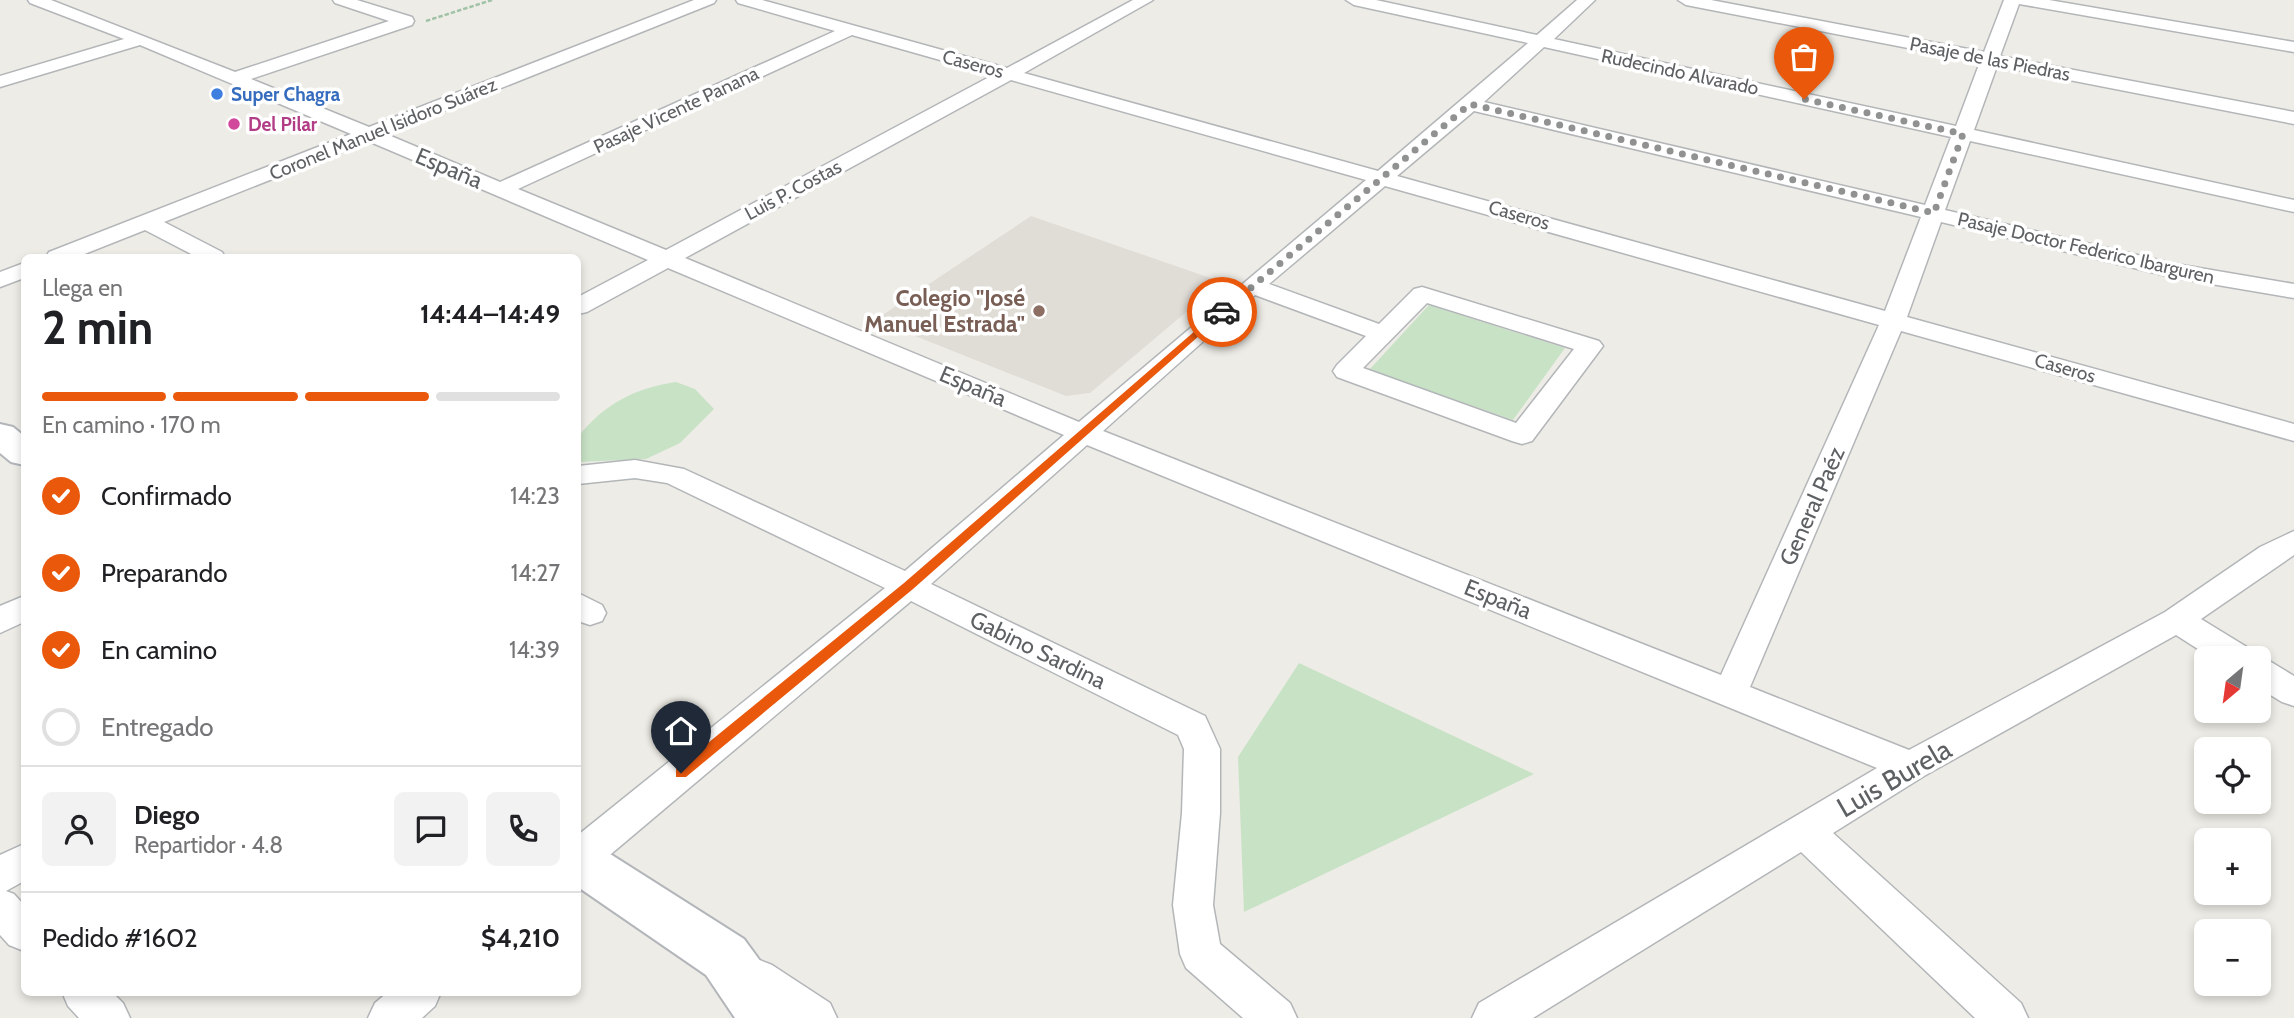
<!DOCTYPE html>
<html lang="es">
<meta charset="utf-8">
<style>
body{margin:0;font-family:Cabin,sans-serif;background:#f2f2f2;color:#202124;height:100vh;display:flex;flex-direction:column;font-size:26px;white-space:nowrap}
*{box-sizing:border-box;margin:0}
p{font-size:23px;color:#757577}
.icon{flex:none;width:38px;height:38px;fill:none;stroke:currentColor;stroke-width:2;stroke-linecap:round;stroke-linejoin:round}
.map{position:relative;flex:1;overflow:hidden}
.panel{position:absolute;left:21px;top:254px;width:560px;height:742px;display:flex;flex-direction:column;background:#fff;border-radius:10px;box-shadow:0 4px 10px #0003}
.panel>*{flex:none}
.needle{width:46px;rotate:209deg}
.buttons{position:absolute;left:2194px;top:646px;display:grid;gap:14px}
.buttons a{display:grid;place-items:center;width:77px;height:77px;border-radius:10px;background:#fff;box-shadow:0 4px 10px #0003;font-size:35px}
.pin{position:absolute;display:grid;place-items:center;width:60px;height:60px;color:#fff;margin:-72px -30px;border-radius:50% 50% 50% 0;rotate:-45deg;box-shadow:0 0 7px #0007}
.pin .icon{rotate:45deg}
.courier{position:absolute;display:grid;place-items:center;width:70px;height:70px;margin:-35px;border:5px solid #ea580c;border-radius:50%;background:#fff;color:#222;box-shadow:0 2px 9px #0007}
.head em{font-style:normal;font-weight:800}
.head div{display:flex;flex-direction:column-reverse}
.head{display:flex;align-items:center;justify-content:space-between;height:119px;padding:0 21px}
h1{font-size:46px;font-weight:800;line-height:52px}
.bar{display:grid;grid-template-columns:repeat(4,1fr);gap:10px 7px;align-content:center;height:84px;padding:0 21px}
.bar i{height:9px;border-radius:5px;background:#e0e0e0}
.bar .current{background:#ea580c}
.bar p{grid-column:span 4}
.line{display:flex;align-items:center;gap:18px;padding:0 21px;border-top:2px solid #e0e0e0}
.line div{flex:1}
.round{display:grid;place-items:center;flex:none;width:74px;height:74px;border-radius:10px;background:#f2f2f2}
ol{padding:0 21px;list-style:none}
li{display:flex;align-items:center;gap:21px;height:77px}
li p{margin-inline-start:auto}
li .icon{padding:7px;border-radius:50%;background:#ea580c;color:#fff;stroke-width:4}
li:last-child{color:#757577}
li i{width:38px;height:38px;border:4px solid #e0e0e0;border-radius:50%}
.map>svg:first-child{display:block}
.education{fill:#e0ddd7}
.green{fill:#c8e2c6}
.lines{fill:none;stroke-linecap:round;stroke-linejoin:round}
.minor-casing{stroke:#b3b6b9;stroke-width:3}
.secondary-casing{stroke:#b2b5b9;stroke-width:4}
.path{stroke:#a0c2a7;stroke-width:2.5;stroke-dasharray:4.5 2;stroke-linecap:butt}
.minor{fill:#fff;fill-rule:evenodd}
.secondary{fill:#fff;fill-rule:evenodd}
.route{fill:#ea580c}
.done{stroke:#909292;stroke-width:7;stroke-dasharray:0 12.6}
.shop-dot{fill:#3f7fe0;stroke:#fff;stroke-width:2.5}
.hotel-dot{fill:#d1479c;stroke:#fff;stroke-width:2.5}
.education-dot{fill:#8d6e63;stroke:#fff;stroke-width:2.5}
.labels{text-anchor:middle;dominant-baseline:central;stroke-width:7;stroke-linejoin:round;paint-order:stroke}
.far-street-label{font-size:19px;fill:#5e6164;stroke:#fff}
.far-shop-label{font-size:19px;font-weight:bold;fill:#366cbe;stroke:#fff;text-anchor:start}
.far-hotel-label{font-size:19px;font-weight:bold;fill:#b23c85;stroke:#fff;text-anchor:start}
.street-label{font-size:23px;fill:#5e6164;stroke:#fff}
.education-label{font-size:23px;font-weight:bold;fill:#785e54;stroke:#fff;text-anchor:end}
.near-street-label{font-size:28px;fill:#5e6164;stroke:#fff}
</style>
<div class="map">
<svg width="2294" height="1018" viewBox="0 0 2294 1018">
<rect width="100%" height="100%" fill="#eeece6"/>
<path class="education" d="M1031 216 1222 282 1090 393 1066 396 875 320Z"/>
<path class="green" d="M1429 305 1565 348 1513 420 1369 370Z
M676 382 695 389 714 409 680 443 646 459 578 462V437C604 404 635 388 676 382Z
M1299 663 1534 774 1244 912 1238 757Z"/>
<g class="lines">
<g class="minor-casing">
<path id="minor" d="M28 0H51L235 72 389 21 335 3 333 0H357L412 17 414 21 412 25 251 79 369 127 694 0H716L714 3 386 134 500 182 835 31 738 3 736 0H762L1007 68 1133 0H1153L1024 73 1378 171 1528 43 1354 5 1346 0H1376L1537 35 1577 0H1595L1554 39 1956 126 1980 62 1686 5 1678 0H1711L1984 52 2004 0H2049L2294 42V52L2019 4 2000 56 2294 112V124L1997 66 1974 130 2294 200V212L1970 141 1945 210 2176 264 2294 284V298L2176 278 1941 222 1907 317 2294 424V441L1901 331 1750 687 1909 750 2165 612 2260 547 2294 531V555L2201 619 2250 649 2255 658H2212L2176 635 1924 776 1833 833 2021 1003 2028 1018H1975L1801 852 1533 1018H1472L1479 1003 1877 768 1087 445 931 584 1205 716 1220 749V813L1213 905 1220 944 1290 1003 1297 1018H1243L1186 968 1180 954 1173 905 1182 813 1184 749 1178 735 911 601 592 870 578 875V835L885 588 667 483 635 478 578 484V466L635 460 684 469 905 571 1064 435 668 268 587 312 578 314V297L648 260 368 141 164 222 222 252 225 257H197L145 230 77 257H46L49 252 351 134 140 45 0 87V76L124 39 30 3ZM852 35 993 75 666 250 518 189ZM1544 47 1951 137 1925 205 1484 102ZM1011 80 1366 180 1079 422 685 258ZM1474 111 1921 217 1885 311 1397 176ZM1385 186 1879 325 1721 675 1103 431 1255 295 1366 336 1337 365 1333 371 1337 377 1512 441 1522 444 1532 441 1603 346 1599 341 1422 287 1414 289 1379 324 1269 284ZM1427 303 1574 349 1516 423 1363 368Z
M24 263V278L0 287V272Z
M578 593 602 605 606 613 602 621 590 625 578 621Z
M24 596V622L0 633V606Z
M2259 658 2271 662 2294 676V706L2282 702 2259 688Z
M24 844V881L6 891 14 894 24 905V951L9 945 0 935V855Z
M757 959 772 965 830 1003 837 1018H778L742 993 736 979 742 965Z
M62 992H112L123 1003 130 1018H79L68 1006Z
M388 992H441L435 1006 422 1018H368L375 1003Z"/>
</g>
<g class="secondary-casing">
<path id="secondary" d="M0 424 13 427 24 436V465L11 462 0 453Z
M578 838 596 845 744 939 788 999 796 1018H735L706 975 578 887Z"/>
</g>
<path class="path" d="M426 21 492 0"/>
<use href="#minor" class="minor"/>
<use href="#secondary" class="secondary"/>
</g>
<path class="route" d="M1218 311 1226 312 913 589 686 777H676V769L904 583Z"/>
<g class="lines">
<path class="done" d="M1222 312 1470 104 1934 213 1963 134 1804 99"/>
</g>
<circle class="shop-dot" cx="217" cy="94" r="7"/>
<circle class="hotel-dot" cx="234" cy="124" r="7"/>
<circle class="education-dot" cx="1039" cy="311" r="7"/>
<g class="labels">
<g class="far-street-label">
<text transform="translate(1990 59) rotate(11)">Pasaje de las Piedras</text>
<text transform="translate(973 64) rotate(15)">Caseros</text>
<text transform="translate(1680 72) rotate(12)">Rudecindo Alvarado</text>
<text transform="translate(676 110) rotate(-25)">Pasaje Vicente Panana</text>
<text transform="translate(383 129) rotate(-22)">Coronel Manuel Isidoro Suárez</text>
<text transform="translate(793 190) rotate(-28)">Luis P. Costas</text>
<text transform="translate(1519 215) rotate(16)">Caseros</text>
<text transform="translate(2086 248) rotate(13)">Pasaje Doctor Federico Ibarguren</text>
<text transform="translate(2065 368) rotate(16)">Caseros</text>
</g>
<g class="far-shop-label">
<text x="231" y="94">Super Chagra</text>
</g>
<g class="far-hotel-label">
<text x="248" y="124">Del Pilar</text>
</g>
<g class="street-label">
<text transform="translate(449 168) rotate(23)">España</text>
<text transform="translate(973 386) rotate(23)">España</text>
<text transform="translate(1812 506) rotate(-66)">General Paéz</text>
<text transform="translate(1498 599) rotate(22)">España</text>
<text transform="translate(1038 650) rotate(26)">Gabino Sardina</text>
</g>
<g class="education-label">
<text x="1025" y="298">Colegio "José<tspan x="1025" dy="26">Manuel Estrada"</tspan></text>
</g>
<g class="near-street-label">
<text transform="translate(1894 778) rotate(-30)">Luis Burela</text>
</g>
</g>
</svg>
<div class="buttons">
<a><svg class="needle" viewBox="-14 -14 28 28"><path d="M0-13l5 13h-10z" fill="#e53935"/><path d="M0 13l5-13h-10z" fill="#757577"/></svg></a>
<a><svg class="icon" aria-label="locate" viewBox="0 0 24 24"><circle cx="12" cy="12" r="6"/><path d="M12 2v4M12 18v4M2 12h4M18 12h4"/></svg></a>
<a>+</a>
<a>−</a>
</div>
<div class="pin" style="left:1804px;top:99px;background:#ea580c"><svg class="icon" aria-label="bag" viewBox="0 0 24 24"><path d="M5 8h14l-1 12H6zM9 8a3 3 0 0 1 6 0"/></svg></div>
<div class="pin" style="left:681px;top:773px;background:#1f2937"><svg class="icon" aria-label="home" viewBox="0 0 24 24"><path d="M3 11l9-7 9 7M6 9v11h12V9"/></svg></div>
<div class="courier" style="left:1222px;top:312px"><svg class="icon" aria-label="car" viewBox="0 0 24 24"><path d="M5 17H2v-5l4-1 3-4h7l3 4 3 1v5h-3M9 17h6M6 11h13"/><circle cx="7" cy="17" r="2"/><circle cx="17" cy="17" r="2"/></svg></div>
<section class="panel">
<div class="head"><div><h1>2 min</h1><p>Llega en</p></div><em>14:44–14:49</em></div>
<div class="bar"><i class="current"></i><i class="current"></i><i class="current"></i><i></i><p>En camino · 170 m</p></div>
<ol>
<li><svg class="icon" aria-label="check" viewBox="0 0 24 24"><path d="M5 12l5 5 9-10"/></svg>Confirmado<p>14:23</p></li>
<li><svg class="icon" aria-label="check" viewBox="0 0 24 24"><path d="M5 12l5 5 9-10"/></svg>Preparando<p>14:27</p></li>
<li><svg class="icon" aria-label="check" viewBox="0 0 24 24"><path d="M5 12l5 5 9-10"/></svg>En camino<p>14:39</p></li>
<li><i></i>Entregado</li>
</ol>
<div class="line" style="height:126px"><a class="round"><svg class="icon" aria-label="person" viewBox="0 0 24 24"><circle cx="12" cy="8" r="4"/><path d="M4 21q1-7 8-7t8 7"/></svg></a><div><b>Diego</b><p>Repartidor · 4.8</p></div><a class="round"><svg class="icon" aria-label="chat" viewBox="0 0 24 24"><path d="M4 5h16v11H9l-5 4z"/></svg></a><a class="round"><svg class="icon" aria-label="phone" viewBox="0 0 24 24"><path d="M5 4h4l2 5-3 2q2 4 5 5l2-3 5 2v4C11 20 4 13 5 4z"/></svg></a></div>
<div class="line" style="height:91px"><div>Pedido #1602</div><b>$4,210</b></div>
</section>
</div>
